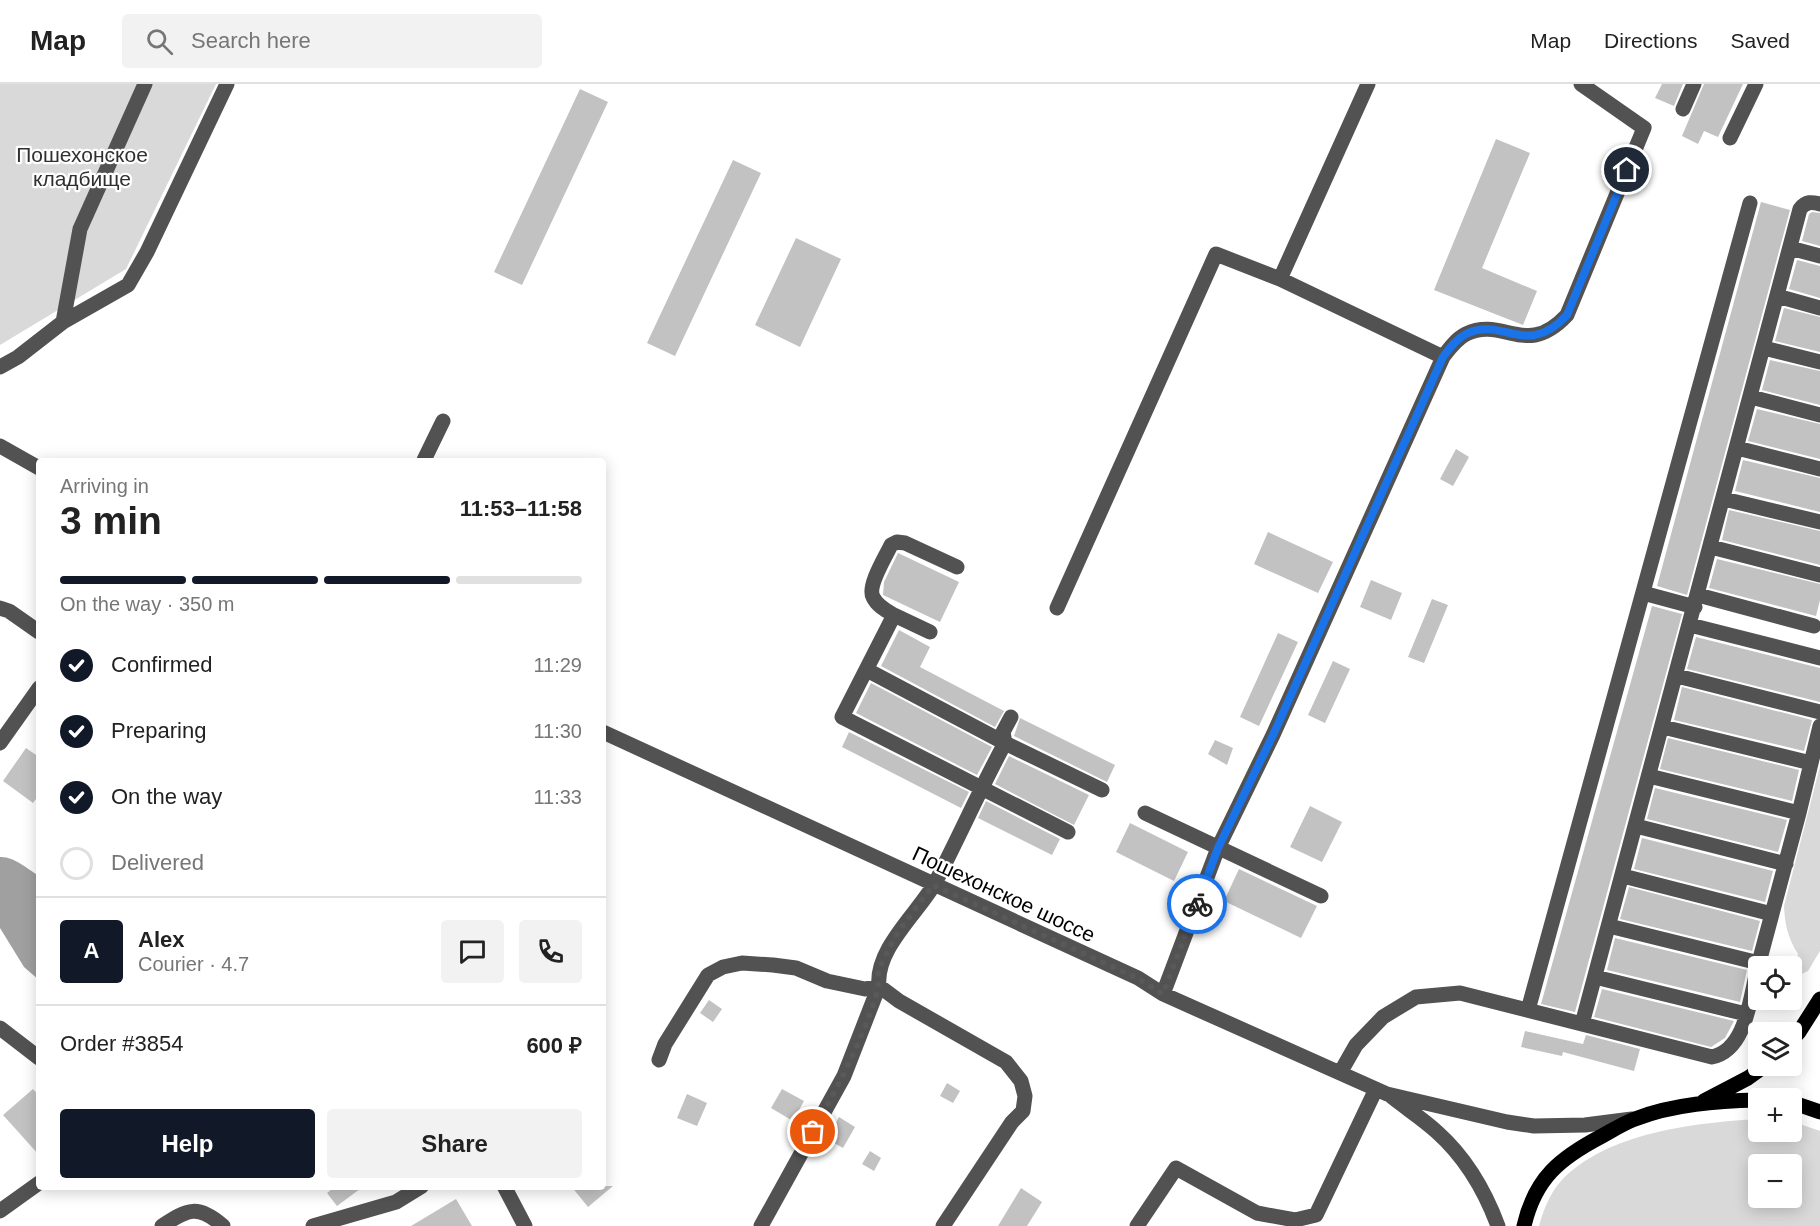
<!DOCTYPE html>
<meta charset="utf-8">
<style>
body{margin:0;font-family:Arial,sans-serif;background:#f2f2f2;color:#222;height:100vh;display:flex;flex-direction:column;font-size:22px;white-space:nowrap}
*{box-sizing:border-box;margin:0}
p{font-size:20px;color:#767676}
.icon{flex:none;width:33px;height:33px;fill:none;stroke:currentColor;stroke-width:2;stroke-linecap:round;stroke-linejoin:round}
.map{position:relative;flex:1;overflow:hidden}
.side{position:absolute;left:36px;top:374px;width:570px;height:732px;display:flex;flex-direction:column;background:#fff;border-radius:6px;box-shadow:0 3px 15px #0003}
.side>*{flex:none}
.controls{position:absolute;left:1748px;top:872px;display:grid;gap:12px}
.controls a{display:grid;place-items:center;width:54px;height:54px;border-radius:6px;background:#fff;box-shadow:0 3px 15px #0003;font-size:30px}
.pin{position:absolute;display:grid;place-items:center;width:51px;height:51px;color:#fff;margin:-26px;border:3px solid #fff;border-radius:50%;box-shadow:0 2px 6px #0007}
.courier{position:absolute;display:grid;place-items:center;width:60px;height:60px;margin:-30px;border:4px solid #1a73e8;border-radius:50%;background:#fff;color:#222;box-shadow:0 2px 8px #0007}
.headline em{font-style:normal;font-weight:600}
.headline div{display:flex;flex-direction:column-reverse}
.headline{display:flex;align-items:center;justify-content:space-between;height:102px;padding:0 24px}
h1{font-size:39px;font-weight:600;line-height:45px}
.bar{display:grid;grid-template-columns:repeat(4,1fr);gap:9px 6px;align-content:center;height:72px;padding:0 24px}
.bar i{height:8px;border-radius:4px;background:#e0e0e0}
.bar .current{background:#111827}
.bar p{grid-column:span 4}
.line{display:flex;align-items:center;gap:15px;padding:0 24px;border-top:2px solid #e0e0e0}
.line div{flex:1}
.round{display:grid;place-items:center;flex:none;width:63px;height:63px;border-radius:6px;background:#f2f2f2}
ol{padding:0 24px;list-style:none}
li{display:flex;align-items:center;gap:18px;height:66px}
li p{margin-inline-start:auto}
li .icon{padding:6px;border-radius:50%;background:#111827;color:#fff;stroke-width:4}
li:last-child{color:#767676}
li i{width:33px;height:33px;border:3px solid #e0e0e0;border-radius:50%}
.action{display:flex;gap:12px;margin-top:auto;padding:12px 24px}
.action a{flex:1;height:69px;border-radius:6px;background:#111827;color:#fff;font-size:24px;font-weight:600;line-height:69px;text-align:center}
.action a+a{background:#f2f2f2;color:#222}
header{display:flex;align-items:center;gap:36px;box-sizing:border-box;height:84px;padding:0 30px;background:#fff;border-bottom:2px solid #e0e0e0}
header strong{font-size:28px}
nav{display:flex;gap:33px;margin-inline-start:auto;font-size:21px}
.search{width:420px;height:54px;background:#f2f2f2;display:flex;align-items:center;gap:15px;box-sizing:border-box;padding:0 21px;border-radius:6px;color:#767676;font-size:22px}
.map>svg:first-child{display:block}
.green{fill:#d9d9d9;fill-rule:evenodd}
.water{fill:#a0a0a0}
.building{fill:#c2c2c2}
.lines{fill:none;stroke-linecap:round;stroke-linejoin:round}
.minor{stroke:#525252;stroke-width:15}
.major{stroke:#000;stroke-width:15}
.done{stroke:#595959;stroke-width:6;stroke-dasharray:0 10.8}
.route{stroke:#1a73e8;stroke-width:8}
.labels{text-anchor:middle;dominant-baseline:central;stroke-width:4.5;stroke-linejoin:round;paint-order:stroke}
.park-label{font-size:21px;fill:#303030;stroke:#fff}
.street-label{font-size:21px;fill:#000;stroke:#fff}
</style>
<header>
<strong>Map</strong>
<div class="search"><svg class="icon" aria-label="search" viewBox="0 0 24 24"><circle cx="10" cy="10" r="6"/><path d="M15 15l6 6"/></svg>Search here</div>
<nav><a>Map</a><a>Directions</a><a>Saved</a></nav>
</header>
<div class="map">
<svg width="1820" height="1142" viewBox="0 0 1820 1142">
<rect width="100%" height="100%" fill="#fff"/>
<path class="green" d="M0 0H216L126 185 0 261Z
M1820 682V867L1808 887 1797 892 1795 886 1798 870C1788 854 1785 842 1784 822Z
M1758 1035V1047H1791V1037L1820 1047V1142H1539C1543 1127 1550 1109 1561 1097 1607 1048 1695 1039 1758 1035ZM1758 1080H1791V1113H1758Z"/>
<path class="water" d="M0 773C13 772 28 785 39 792V896L24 883 0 844Z"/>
<path class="building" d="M1662 0H1683L1674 22 1655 14Z
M1704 0H1743L1718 53 1704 47 1698 60 1682 52Z
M580 5 608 18 522 201 494 188Z
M1496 55 1530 69 1482 184 1537 207 1523 241 1434 206Z
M733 76 761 89 675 272 647 259Z
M1761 118 1790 126 1687 511 1657 502Z
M1812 128 1820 129V162L1802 157 1809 130Z
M796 154 841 175 800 263 755 241Z
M1797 176 1820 182V214L1789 205Z
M1784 224 1820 233V268L1775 257Z
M1770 276 1820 287V321L1762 306Z
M1757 325 1820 340V375L1748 357Z
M1456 365 1469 373 1453 402 1440 395Z
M1743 376 1820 394V428L1735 407Z
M1729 426 1820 447V481L1722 456Z
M1268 448 1333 478 1318 509 1254 480Z
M898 469 959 498 940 538 883 511 884 498Z
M1717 475 1820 500V516L1816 532 1709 504Z
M1371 496 1402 509 1391 536 1360 523Z
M1432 515 1448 521 1424 579 1408 573Z
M1652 522 1682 530 1575 928 1541 920Z
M899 546 930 563 920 583 1004 627 995 643 881 582Z
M1278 549 1298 558 1259 642 1240 633Z
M1696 553 1820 584V618L1687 585Z
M1333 577 1350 585 1325 639 1308 631Z
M871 599 992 663 977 691 856 629Z
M1682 603 1812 636 1804 667 1674 636Z
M1020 634 1115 681 1107 698 1014 652Z
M849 648 969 708 961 724 842 663Z
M1668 654 1799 686 1792 717 1660 685Z
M1215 656 1233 664 1227 681 1208 670Z
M26 664 39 673V711L33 719 3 697Z
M1009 672 1089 711 1074 741 995 700Z
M1655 704 1787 736 1778 768 1647 735Z
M986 717 1060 755 1052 771 978 734Z
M1310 722 1342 738 1322 778 1290 763Z
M1130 739 1188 768 1174 797 1116 768Z
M1642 754 1773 787 1765 818 1634 785Z
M1239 785 1317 822 1301 854 1224 817Z
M1629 803 1760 837 1752 867 1620 835Z
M1615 854 1747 886 1740 918 1607 886Z
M1602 905 1734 937 1725 954 1711 963 1594 933Z
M709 916 722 925 713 938 700 929Z
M1525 947 1583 960 1586 951 1640 965 1634 987 1563 968 1562 972 1521 963Z
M947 999 960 1007 953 1019 940 1012Z
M33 1005 39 1012V1071L3 1031Z
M782 1005 804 1017 793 1037 771 1024Z
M687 1010 707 1019 697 1042 677 1034Z
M839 1033 855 1043 843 1064 827 1055Z
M870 1067 881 1074 874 1087 862 1080Z
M336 1102H364L337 1122 327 1109Z
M571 1102H613L588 1123Z
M1021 1104 1042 1118 1027 1142H998Z
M456 1115 472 1142H411Z"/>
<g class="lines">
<path class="minor" d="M1683 25 1694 0
M1730 54 1756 0
M1790 164 1820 172
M1280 195 1368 0
M1777 212 1820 224
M63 238 80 145 145 0
M1764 264 1820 278
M1443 273C1449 265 1456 255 1466 250 1504 232 1526 275 1567 231L1644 44 1581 0
M0 283 18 273 63 238 128 201 147 168 227 0
M1751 313 1820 331
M0 362 39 384
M1737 364 1820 385
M424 376 443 337
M1724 415 1820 438
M1711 463 1820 491
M957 483 905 459 897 458 891 461C886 472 867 502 873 513 877 522 887 527 894 531L842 633 1068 748
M1643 509 1695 523
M1698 511 1814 542
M0 524 9 527 39 548
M1057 524 1216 170 1280 195 1443 273 1273 651 1218 764 1163 910
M894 531 930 548
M1690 541 1820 574
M867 586 1005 659 1102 706
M1677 592 1820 628
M1663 643 1811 679
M603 648 1138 894 1163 910 1387 1010 1507 1038 1534 1042 1585 1041 1632 1035
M0 659 39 604
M1649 692 1799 729
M1145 729 1321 812
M1636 742 1786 780
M1623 792 1772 830
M1609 842 1759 879
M1758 882 1799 729 1820 642
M1595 893 1746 930
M879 902 899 917 1006 978 1021 997 1025 1012 1023 1027 1012 1038 943 1142
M1528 926 1750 119
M1582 940 1800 125C1806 117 1812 118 1820 120
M0 944 39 974
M659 976 665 960 708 891 723 883 742 879 773 881 796 884 827 897 865 905 879 902
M1340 989 1356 961 1383 933 1416 913 1460 909 1712 973C1747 966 1750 912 1758 883
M1392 1013C1407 1025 1423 1035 1437 1048 1465 1073 1485 1107 1498 1142
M504 1102 525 1142
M0 1127 39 1099
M162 1142C188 1125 198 1120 223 1142
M313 1142 396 1118 422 1102
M761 1142 844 992 879 902C875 865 918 829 935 799 959 753 980 705 1005 659L1003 648 1011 633
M1137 1142 1176 1084 1257 1129 1295 1136 1316 1131 1376 1005"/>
<path class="major" d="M1791 957 1799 948 1820 915
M1704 1017 1748 994 1766 981
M1791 1018 1820 1028
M1524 1142C1535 1094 1560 1074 1602 1052 1613 1046 1624 1039 1635 1035 1673 1020 1718 1017 1758 1016"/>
</g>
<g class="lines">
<path class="done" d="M813 1048C838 1002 863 956 878 905 879 899 876 893 879 887 890 855 913 828 933 801L1137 894 1163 910 1197 820"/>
<path class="route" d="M1197 820 1218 764 1273 651 1443 273C1449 265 1456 255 1466 250 1504 232 1526 275 1567 231L1627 86"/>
</g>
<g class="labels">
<g class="park-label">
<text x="82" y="70">Пошехонское<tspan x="82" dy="24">кладбище</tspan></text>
</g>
<g class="street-label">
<text transform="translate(1004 810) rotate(25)">Пошехонское шоссе</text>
</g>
</g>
</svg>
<div class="controls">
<a><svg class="icon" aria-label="locate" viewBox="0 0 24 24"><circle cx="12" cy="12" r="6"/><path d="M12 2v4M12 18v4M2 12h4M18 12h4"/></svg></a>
<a><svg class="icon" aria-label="layers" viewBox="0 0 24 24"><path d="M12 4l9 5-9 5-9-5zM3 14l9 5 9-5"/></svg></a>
<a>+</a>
<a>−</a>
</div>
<div class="pin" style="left:813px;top:1048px;background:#ea580c"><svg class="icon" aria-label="bag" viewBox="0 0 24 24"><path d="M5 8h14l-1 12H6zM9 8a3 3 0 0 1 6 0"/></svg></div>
<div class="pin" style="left:1627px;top:86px;background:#1f2937"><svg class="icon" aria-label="home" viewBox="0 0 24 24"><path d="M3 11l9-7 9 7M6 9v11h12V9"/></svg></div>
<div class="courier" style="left:1197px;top:820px"><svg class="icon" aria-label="bike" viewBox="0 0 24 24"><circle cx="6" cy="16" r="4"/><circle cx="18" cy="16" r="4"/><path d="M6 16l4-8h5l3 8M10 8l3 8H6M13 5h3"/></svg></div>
<section class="side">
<div class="headline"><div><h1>3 min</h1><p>Arriving in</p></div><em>11:53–11:58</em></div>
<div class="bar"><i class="current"></i><i class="current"></i><i class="current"></i><i></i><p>On the way · 350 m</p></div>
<ol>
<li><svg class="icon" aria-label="check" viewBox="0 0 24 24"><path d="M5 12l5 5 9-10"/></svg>Confirmed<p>11:29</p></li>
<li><svg class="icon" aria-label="check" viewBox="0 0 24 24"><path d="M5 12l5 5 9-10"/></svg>Preparing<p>11:30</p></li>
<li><svg class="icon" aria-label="check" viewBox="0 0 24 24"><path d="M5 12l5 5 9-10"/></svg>On the way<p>11:33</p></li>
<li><i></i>Delivered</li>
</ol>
<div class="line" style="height:108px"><b class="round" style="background:#111827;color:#fff">A</b><div><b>Alex</b><p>Courier · 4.7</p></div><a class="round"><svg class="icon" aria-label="chat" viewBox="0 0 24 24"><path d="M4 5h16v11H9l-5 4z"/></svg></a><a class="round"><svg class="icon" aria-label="phone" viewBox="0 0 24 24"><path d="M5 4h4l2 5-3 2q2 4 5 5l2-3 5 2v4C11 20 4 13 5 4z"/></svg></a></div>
<div class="line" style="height:78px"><div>Order #3854</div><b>600 ₽</b></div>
<div class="action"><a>Help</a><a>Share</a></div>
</section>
</div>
